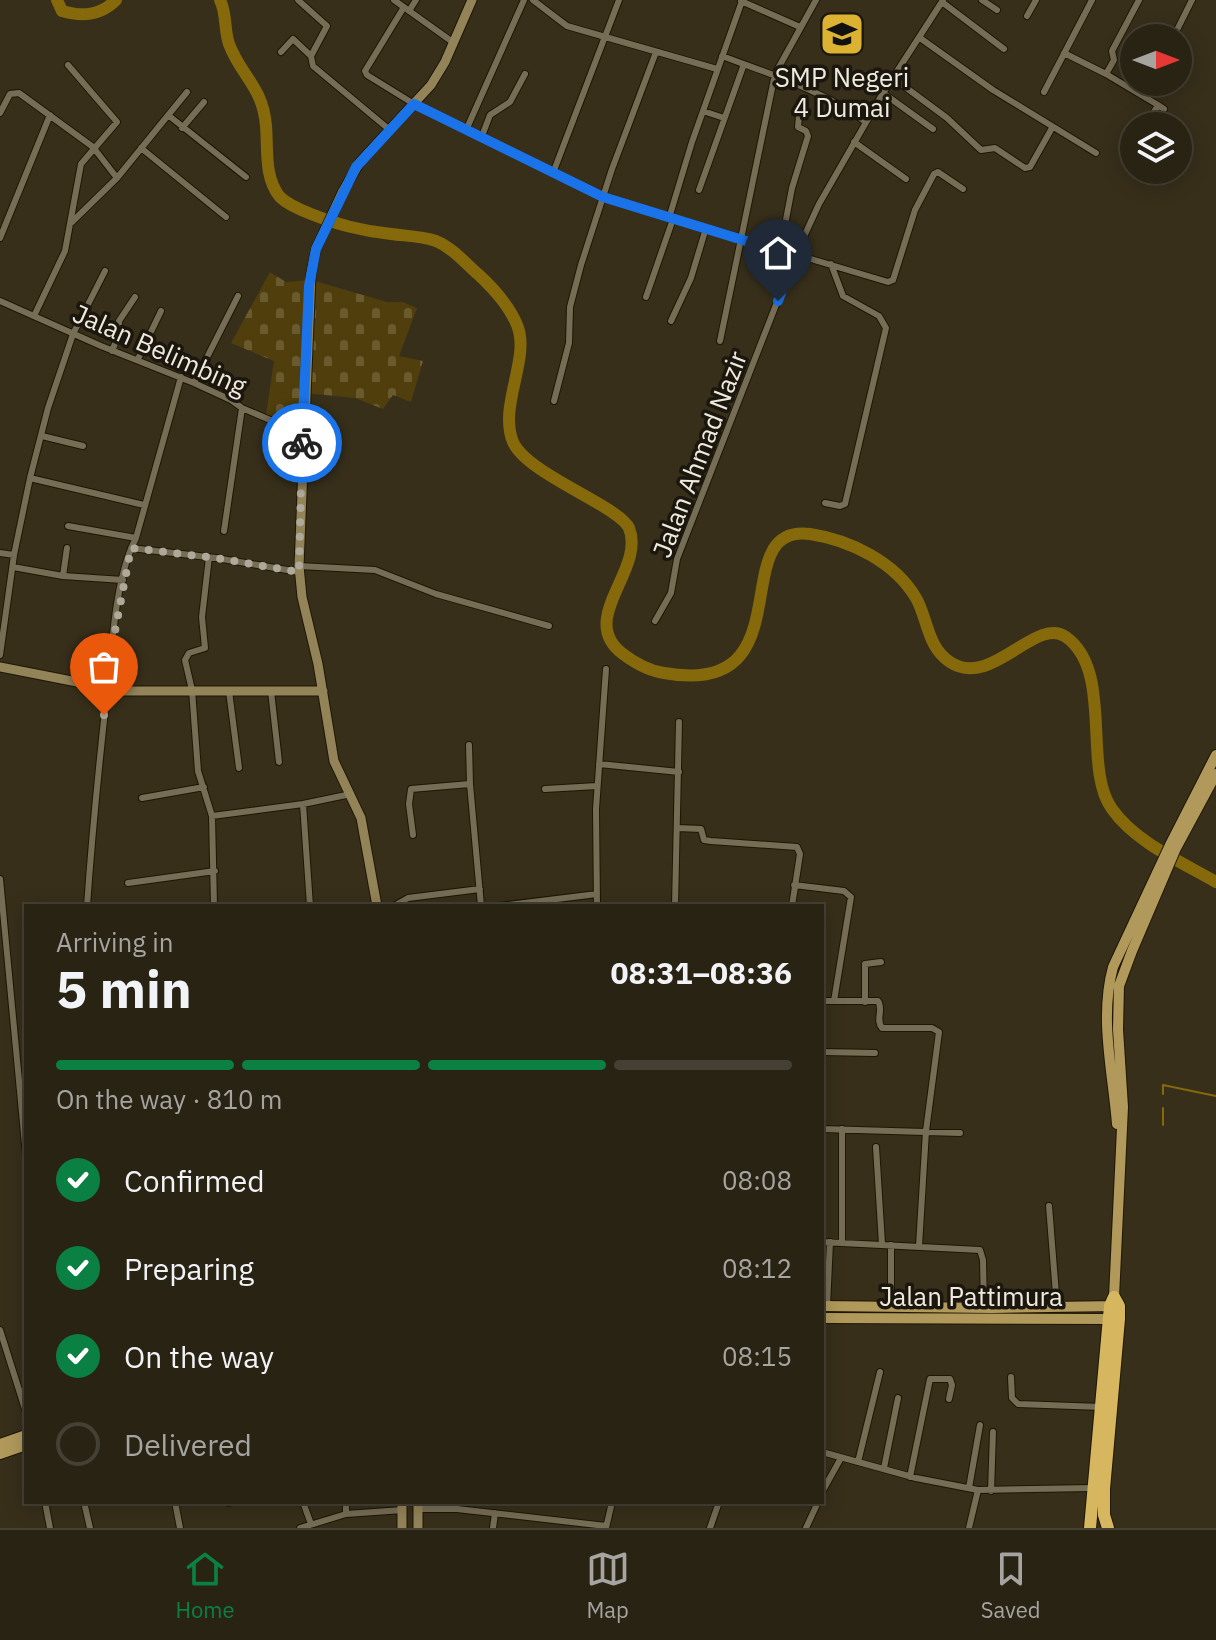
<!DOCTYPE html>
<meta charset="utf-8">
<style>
body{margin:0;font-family:"IBM Plex Sans",sans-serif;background:#312b1d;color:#f1f3f6;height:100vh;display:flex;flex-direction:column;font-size:30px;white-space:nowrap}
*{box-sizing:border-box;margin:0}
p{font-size:26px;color:#a5a4a0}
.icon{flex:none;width:44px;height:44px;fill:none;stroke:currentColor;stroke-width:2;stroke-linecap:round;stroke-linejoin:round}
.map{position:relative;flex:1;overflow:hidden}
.details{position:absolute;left:24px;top:904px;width:800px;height:600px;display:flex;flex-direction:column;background:#292314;border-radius:0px;box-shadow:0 4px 20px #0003,0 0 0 2px #454034}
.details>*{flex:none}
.needle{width:52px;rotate:90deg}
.fabs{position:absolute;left:1120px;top:24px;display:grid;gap:16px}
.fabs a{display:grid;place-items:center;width:72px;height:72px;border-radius:50%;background:#292314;box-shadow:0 4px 20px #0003,0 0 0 2px #454034;font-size:40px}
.pin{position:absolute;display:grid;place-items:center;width:68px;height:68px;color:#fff;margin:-82px -34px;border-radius:50% 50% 50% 0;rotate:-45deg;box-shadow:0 0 8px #0007}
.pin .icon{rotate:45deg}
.courier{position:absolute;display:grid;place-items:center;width:80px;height:80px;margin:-40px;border:6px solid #1a73e8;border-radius:50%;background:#fff;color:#222;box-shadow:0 2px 10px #0007}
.head em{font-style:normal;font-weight:700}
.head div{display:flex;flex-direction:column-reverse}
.head{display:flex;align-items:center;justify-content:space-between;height:136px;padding:0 32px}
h1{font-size:52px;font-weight:700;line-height:60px}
.bar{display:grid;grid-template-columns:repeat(4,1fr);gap:12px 8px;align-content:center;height:96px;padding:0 32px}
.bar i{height:10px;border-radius:6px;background:#454034}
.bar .on{background:#0b8043}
.bar p{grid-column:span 4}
ol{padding:0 32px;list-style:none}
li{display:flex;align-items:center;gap:24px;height:88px}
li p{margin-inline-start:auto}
li .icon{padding:8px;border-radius:50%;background:#0b8043;color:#fff;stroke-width:4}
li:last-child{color:#a5a4a0}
li i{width:44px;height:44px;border:4px solid #454034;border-radius:50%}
.dock{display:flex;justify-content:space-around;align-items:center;height:112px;border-top:2px solid #454034;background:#292314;font-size:22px;color:#a5a4a0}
.dock a{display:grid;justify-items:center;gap:4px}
.dock .on{color:#0b8043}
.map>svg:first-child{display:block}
.cemetery{fill:url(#cemetery-stones)}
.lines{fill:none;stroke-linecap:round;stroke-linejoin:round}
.stream{stroke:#85690a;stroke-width:2}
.river{stroke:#85690a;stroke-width:12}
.street-casing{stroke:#1e1703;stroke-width:8}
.secondary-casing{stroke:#1e1703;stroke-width:11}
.primary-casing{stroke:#1e1703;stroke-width:12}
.highway-casing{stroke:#1e1703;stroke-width:14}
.street{stroke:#766d56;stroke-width:6}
.secondary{stroke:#938359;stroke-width:9}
.primary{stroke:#b0995b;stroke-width:10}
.highway{stroke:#d6b65f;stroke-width:12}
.done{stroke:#afa999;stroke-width:8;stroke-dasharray:0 14.4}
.route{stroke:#1a73e8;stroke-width:10}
.labels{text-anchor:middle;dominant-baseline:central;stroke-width:7;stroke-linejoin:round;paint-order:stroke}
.poi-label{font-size:26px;fill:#efeadd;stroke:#1b170e}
.street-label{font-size:26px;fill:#efeadd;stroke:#1b170e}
</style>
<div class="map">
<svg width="1216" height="1528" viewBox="0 0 1216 1528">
<defs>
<pattern id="cemetery-stones" width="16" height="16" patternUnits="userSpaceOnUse" patternTransform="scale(2)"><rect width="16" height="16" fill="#503f0c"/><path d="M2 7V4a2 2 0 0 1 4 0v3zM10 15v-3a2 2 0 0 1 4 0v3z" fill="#6a5b2f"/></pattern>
</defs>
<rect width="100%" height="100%" fill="#372f1a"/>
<path class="cemetery" d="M270 272 286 282 311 280 387 302H402L417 308 399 356 423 361 411 402 393 395 383 409 355 398 305 393 303 430 266 415 274 361 231 343Z"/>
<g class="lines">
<path class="stream" d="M1163 1094V1085L1216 1096
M1163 1125V1108"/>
<path class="river" d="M57 0 62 11C82 17 100 16 116 0
M220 0C227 14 224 30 229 44 241 76 263 87 266 126 268 149 264 178 280 197 288 205 301 210 311 214 337 225 363 231 391 234 406 236 421 236 436 241 453 248 465 263 479 275 494 289 509 305 517 325 531 358 498 406 513 442 527 474 619 506 629 528 646 570 576 619 623 654 635 663 649 671 664 673 808 699 723 522 810 534 850 540 895 562 916 598 928 619 927 647 950 662 991 690 1036 615 1066 637 1114 671 1082 768 1112 809 1136 843 1182 862 1216 882"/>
<g class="street-casing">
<path id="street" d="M298 0 327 26 311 56 313 66 391 131
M394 0 454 43
M533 0 567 26 717 69
M982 0 997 10
M741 1 800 27
M942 2 1004 49
M404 7 365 71 367 75 414 104 603 197 888 282 893 280 915 210 934 174 938 172 963 189
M409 11 416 0
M1027 16 1036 0
M920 38 993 90 1096 153
M1173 38 1192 0
M281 52 293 39 311 56
M1064 53 1106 74 1158 105
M722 56C772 75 822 90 866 122
M1106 74 1114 60 1112 51 1139 0
M893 78 947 118 981 150 995 148 1025 168 1030 167 1052 128
M1044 92 1092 0
M883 93 933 129
M1140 94 1147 82
M703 111 724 118
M0 113 10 94 19 93 93 147 117 178
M168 115 246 177
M1146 126 1158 105 1164 109
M182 128 204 102
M467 128 524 0
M482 136 490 115 510 102 525 74
M854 142 906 179
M141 148 226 217
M553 173 619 0
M699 190 744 64
M669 218 692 142 742 1
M72 222 117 178 187 92
M0 238 50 115
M780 251 792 188 808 136 806 131 798 127 799 116
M646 297 673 219
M0 301 101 346 194 383 231 400 242 408 303 434
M34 316 65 251 81 164 117 122 68 65
M671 321 691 278 706 228
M720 341 775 74 816 0
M112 351 119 334V321L135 297
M138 359 161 311
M194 383 238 296
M554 401 569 343 570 307 581 265 612 169 656 52
M42 436 83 446
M30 478 144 505
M825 503 840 506 845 504 886 328 879 316 843 296 831 264
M68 526 136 538
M224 531 242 408
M131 548 216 558 299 572
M0 553 14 555
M209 557 202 617 205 648 189 653 185 660 192 690 198 771 212 816 214 906
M299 566 375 570 436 594 549 626
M13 567 63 576 123 580
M63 576 67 548
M655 621 671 593 677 559 795 256 819 204 883 93 943 0
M0 655 14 555 30 478 48 408 73 334 105 271
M229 691 239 768
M271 691 279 762
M469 745 470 784 481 906
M599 764 679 772
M545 789 597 786
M142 798 204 787
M303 804 310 906
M212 816 303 804 351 794
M678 828 701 829 704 840 711 841 797 847 800 854 792 906
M413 835 409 804 411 789 470 784
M0 879 26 1155
M128 883 215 871
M794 885 844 891 851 897 834 1001
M87 906C92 835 99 764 107 693 112 648 115 578 136 538L181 377
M394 906 408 898 480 889
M499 906 597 894
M597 906 596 809 606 669
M675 906 679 722
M822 1001H878C884 1009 875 1020 882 1028H932L939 1032 926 1131 919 1246
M865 1002V964L881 962
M822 1052 875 1053
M822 1129 960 1133
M876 1147 882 1244
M1049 1206 1057 1307
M822 1242 980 1250 983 1260 984 1308
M842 1242V1129
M891 1305V1245
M827 1306 830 1242
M0 1330 26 1412
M1011 1377 1012 1398 1018 1404 1102 1407
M822 1452 916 1478 978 1490 1093 1488
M858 1462 880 1372
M884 1468 898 1398
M910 1477 930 1379H950L952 1385 949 1399
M969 1488 980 1425
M991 1491 993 1432
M822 1492 841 1458
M45 1502 50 1528
M84 1502 90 1528
M175 1502 180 1528
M228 1502 229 1503
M303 1502 311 1524
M346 1502V1514
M418 1509H457L606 1526
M300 1528 346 1514 403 1510
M493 1528 495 1513
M606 1528 612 1502
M710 1528 719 1502
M806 1528 818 1502
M969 1528 978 1490"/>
</g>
<g class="secondary-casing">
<path id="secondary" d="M0 667 123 691H323
M377 906 361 818 334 761 318 664 302 597 299 566 311 274 316 249 343 191 360 162 431 85 445 62 472 0
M402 1502V1528
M418 1528V1502"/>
</g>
<g class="primary-casing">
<path id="primary" d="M1117 1124C1113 1073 1099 1018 1113 967L1170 845 1216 755
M1114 1297 1123 1107 1118 1029 1119 986 1132 951 1176 848 1216 774
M822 1306 992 1308 1116 1306
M822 1318 1113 1319
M0 1444 26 1435
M0 1454 26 1445"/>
</g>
<g class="highway-casing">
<path id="highway" d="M1090 1528 1110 1306 1114 1297
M1108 1528 1104 1515V1489L1119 1319V1306L1114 1297"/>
</g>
<use href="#street" class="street"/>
<use href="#secondary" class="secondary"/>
<use href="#primary" class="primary"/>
<use href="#highway" class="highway"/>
</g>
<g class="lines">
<path class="done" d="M104 715 107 673 131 548 216 558 299 572 302 443"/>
<path class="route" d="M302 443 309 286 316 249 356 167 414 104 603 197 795 256 778 301"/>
</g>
<defs>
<g id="school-square" transform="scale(2.3)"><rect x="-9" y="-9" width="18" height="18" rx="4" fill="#dcb233" stroke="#1b170e"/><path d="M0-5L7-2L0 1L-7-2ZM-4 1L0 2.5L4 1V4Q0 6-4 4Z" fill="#111"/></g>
</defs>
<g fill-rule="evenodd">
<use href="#school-square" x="842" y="34"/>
</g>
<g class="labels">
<g class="poi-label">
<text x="842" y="77">SMP Negeri<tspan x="842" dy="30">4 Dumai</tspan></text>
</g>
<g class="street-label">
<text transform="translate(160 349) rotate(24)">Jalan Belimbing</text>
<text transform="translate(699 454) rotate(-69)">Jalan Ahmad Nazir</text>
<text x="971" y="1296">Jalan Pattimura</text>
</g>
</g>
</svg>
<div class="fabs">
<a><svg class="needle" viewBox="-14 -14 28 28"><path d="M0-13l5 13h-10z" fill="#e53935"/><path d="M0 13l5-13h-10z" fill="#a5a4a0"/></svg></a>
<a><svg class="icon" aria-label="layers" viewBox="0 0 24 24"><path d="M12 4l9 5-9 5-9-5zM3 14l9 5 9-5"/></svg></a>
</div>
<div class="pin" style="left:104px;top:715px;background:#ea580c"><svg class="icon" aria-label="bag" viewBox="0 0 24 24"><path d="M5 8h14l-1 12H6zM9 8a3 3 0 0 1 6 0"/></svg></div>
<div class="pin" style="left:778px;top:301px;background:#1f2937"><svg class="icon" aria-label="home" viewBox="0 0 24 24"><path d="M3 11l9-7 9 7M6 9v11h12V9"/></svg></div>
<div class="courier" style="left:302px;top:443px"><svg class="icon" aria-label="bike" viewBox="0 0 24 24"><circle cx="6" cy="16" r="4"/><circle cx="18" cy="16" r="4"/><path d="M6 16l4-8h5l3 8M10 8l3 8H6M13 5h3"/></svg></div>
<section class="details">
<div class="head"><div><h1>5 min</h1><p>Arriving in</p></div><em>08:31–08:36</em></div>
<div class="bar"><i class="on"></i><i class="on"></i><i class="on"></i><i></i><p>On the way · 810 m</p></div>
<ol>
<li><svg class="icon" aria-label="check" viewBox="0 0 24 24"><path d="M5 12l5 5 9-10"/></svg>Confirmed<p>08:08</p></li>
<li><svg class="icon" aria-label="check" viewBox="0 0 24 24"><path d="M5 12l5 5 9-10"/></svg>Preparing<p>08:12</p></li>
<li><svg class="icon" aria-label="check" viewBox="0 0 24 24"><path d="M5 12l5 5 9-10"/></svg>On the way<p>08:15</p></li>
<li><i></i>Delivered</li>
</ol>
</section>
</div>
<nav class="dock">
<a class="on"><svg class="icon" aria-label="home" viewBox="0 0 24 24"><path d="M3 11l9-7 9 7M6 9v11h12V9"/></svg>Home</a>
<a><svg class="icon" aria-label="map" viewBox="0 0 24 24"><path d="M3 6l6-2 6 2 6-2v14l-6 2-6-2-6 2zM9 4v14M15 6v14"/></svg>Map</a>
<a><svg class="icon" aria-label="saved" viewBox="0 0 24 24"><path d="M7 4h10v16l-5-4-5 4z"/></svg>Saved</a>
</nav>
